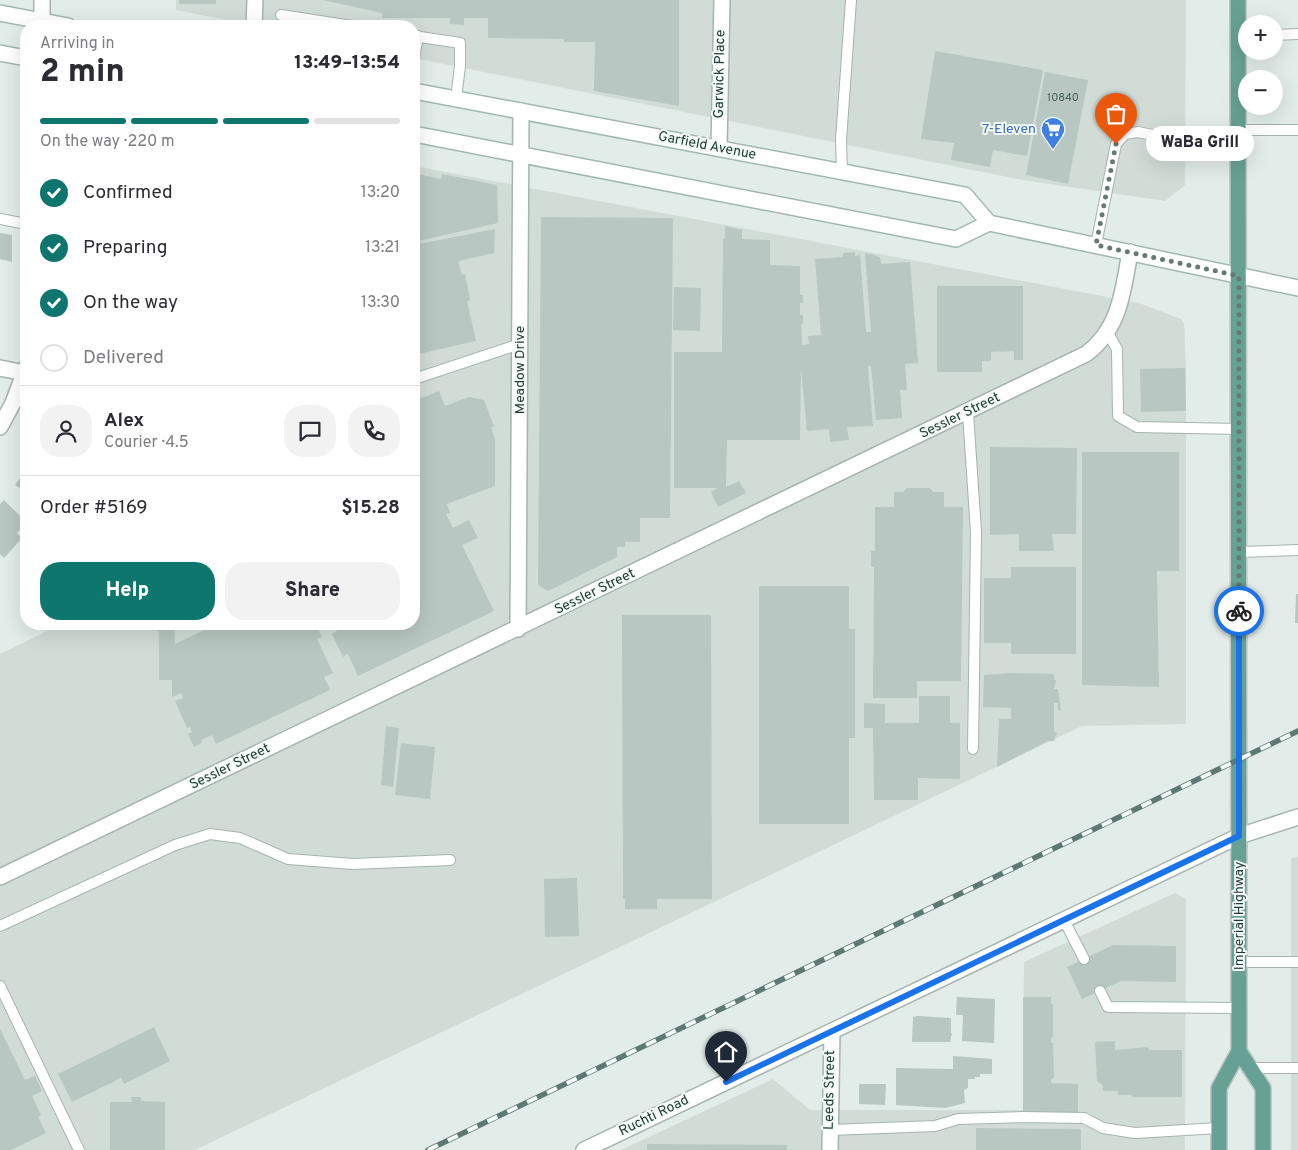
<!DOCTYPE html>
<meta charset="utf-8">
<style>
body{margin:0;font-family:Overpass,sans-serif;background:#f2f2f3;color:#2b2b33;height:100vh;display:flex;flex-direction:column;font-size:19px;white-space:nowrap}
*{box-sizing:border-box;margin:0}
p{font-size:16px;color:#7c7c81}
.icon{flex:none;width:28px;height:28px;fill:none;stroke:currentColor;stroke-width:2;stroke-linecap:round;stroke-linejoin:round}
.map{position:relative;flex:1;overflow:hidden}
.sheet{position:absolute;left:20px;top:20px;width:400px;height:610px;display:flex;flex-direction:column;background:#fff;border-radius:20px;box-shadow:0 5px 20px #0002}
.sheet>*{flex:none}
.controls{position:absolute;left:1238px;top:15px;display:grid;gap:10px}
.controls a{display:grid;place-items:center;width:45px;height:45px;border-radius:50%;background:#fff;box-shadow:0 5px 20px #0002;font-size:25px}
.pin{position:absolute;display:grid;place-items:center;width:42px;height:42px;color:#fff;margin:-51px -21px;border-radius:50% 50% 50% 0;rotate:-45deg;box-shadow:0 0 5px #0007}
.pin .icon{rotate:45deg}
.courier{position:absolute;display:grid;place-items:center;width:50px;height:50px;margin:-25px;border:4px solid #1a73e8;border-radius:50%;background:#fff;color:#222;box-shadow:0 1px 6px #0007}
.bubble{position:absolute;height:35px;border-radius:18px;background:#fff;box-shadow:0 5px 20px #0002;font-size:16px;font-weight:800;line-height:35px;text-align:center}
.overview em{font-style:normal;font-weight:800}
.overview div{display:flex;flex-direction:column-reverse}
.overview{display:flex;align-items:center;justify-content:space-between;height:85px;padding:0 20px}
h1{font-size:32px;font-weight:800;line-height:38px}
.bar{display:grid;grid-template-columns:repeat(4,1fr);gap:8px 5px;align-content:center;height:60px;padding:0 20px}
.bar i{height:6px;border-radius:4px;background:#e1e1e2}
.bar .on{background:#0f766e}
.bar p{grid-column:span 4}
.line{display:flex;align-items:center;gap:12px;padding:0 20px;border-top:1px solid #e1e1e2}
.line div{flex:1}
.round{display:grid;place-items:center;flex:none;width:52px;height:52px;border-radius:20px;background:#f2f2f3}
ol{padding:0 20px;list-style:none}
li{display:flex;align-items:center;gap:15px;height:55px}
li p{margin-inline-start:auto}
li .icon{padding:5px;border-radius:50%;background:#0f766e;color:#fff;stroke-width:4}
li:last-child{color:#7c7c81}
li i{width:28px;height:28px;border:2px solid #e1e1e2;border-radius:50%}
.button{display:flex;gap:10px;margin-top:auto;padding:10px 20px}
.button a{flex:1;height:58px;border-radius:20px;background:#0f766e;color:#fff;font-size:20px;font-weight:800;line-height:58px;text-align:center}
.button a+a{background:#f2f2f3;color:#2b2b33}
.map>svg:first-child{display:block}
.built{fill:#d1dcd7}
.building{fill:#b8c7c1}
.lines{fill:none;stroke-linecap:round;stroke-linejoin:round}
.service-casing{stroke:#a5b4af;stroke-width:12}
.minor-casing{stroke:#a5b4af;stroke-width:18}
.tertiary-casing{stroke:#a5b4af;stroke-width:18}
.secondary-casing{stroke:#a1b8b1;stroke-width:18}
.primary-casing{stroke:#c1c9c7;stroke-width:18}
.service{stroke:#fff;stroke-width:10}
.minor{stroke:#fff;stroke-width:15}
.tertiary{stroke:#fff;stroke-width:15}
.secondary{stroke:#fff;stroke-width:15}
.primary{stroke:#67a195;stroke-width:15}
.rail-casing{stroke:#5d7973;stroke-width:5.5}
.rail{stroke:#f3f9f6;stroke-width:4;stroke-dasharray:11;stroke-linecap:butt}
.done{stroke:#657a75;stroke-width:5;stroke-dasharray:0 9}
.route{stroke:#1a73e8;stroke-width:6}
.labels{text-anchor:middle;dominant-baseline:central;stroke-width:4;stroke-linejoin:round;paint-order:stroke}
.number-label{font-size:11px;fill:#48605a}
.street-label{font-size:14px;fill:#223d37;stroke:#f3f9f6}
.shop-label{font-size:14px;fill:#366cbe;stroke:#f3f9f6;text-anchor:end}
</style>
<div class="map">
<svg width="1298" height="1150" viewBox="0 0 1298 1150">
<rect width="100%" height="100%" fill="#e2ece8"/>
<path class="built" d="M176 0H1186L1185 185 1165 201 1023 180 414 58V26H257L176 10Z
M414 166 1139 303 1181 319 1184 324 1186 366V724L1082 726 195 1150H0V654L62 624H414Z
M1298 857V1150H1291V858Z
M1175 893 1186 899 1185 1150H621L773 1079 810 1110H1023L1024 962Z"/>
<path class="building" d="M179 0H216V4H179Z
M323 0H679V106L594 91 595 42H564V39L488 38V18H464V25L450 24V18H382V13Z
M935 51 1043 70 1027 156 993 150 990 167 951 160 954 143 921 139Z
M1045 72 1088 80 1068 184 1026 175Z
M414 173 441 179 442 174 497 185 498 223 414 242Z
M541 217 673 218 670 518H640V542H625V547H617V557L548 591 538 585Z
M725 226 742 230V239L770 240V265L800 266V295H803V303H800V315H803V324H801L802 345 809 344 808 336 821 335 815 259 843 257V253L855 252V256L860 255 866 332H871L865 253 880 257 881 264 910 262 918 363 905 364 907 390H900L902 418 876 420 871 366H868L873 426 847 427 849 440 830 442 829 429 807 431 801 369 800 440H727L726 487 739 481 746 493 718 507 711 492 718 488H674V352H722L723 239H725Z
M495 229 494 253 458 261 462 275 465 274 470 300 467 301 476 341 414 355V245Z
M0 233 12 235V262L0 259Z
M937 286H1023V360H1014V351L991 352V361H982V372H937Z
M674 287 701 288 700 331 673 330Z
M1185 368 1186 411 1141 412 1140 369Z
M439 391 445 406 469 397 484 400 494 426 491 427 495 439V486L447 504 450 513 446 514 453 528 469 520 478 538 462 545 494 611 358 676 348 654 343 657 332 634 337 631 333 624H414V401Z
M990 447 1077 448 1076 534H1052L1054 551H1019V534L990 535Z
M1082 452H1179V571H1157L1159 687 1082 685Z
M26 469V492L15 485Z
M907 488H930L933 492H944V507H963L961 681H917V698H873L874 567H871V551H875V507H894V492H903Z
M4 500 26 522 17 533 22 538 4 558 0 554V504Z
M1011 567H1076V654H1011V643H984V578H1011Z
M759 586H849V629H855V738H849V824H759Z
M1296 594H1298V623H1295Z
M622 615H711L712 899H657V909H625V899H623Z
M156 624H174L175 644 217 624H318L316 625 322 637 317 639 333 673 324 677 330 690 216 744 212 735 201 740 202 743 194 747 188 734 192 732 190 727 187 728 175 701 183 698 181 693 172 697V680H159V631H156Z
M1011 673 1054 674V680H1056L1054 689H1058L1061 711 1058 710V703H1054V732L1057 733 1054 741H1048L997 767 999 719H1011V708L983 707 984 675Z
M919 696H950V723H960V779L918 778V800H874L873 728H864V703L885 704V723H919Z
M386 726 399 728 393 787 381 785Z
M401 743 435 747 430 799 395 795Z
M577 878 579 936 545 937 544 879Z
M1113 945 1176 946V982L1121 981 1082 999 1067 967Z
M957 997 995 999 994 1043 962 1041 963 1015H956Z
M1023 997H1051V1004H1053V1037H1051V1043H1053L1054 1078 1051 1079V1083L1078 1084V1114H1023Z
M918 1016 951 1018V1033H952L950 1042H912L913 1017Z
M154 1027 170 1061 124 1084 121 1078 72 1102 58 1074Z
M0 1029 25 1080 35 1076 42 1091 32 1096 41 1115 38 1117 46 1133 11 1150H0Z
M1115 1041V1050L1148 1047 1149 1050H1182V1097H1132V1095H1118V1091H1103V1086L1097 1081 1095 1042Z
M953 1056 992 1059V1074H980V1077H975V1079H968V1088L964 1090 965 1103 945 1108 896 1105V1068L953 1069Z
M859 1084H886L885 1105 859 1104Z
M131 1097H141V1101L165 1102V1150H110V1102H132Z
M976 1128 1081 1129V1150H976Z
M647 1144 787 1145V1150H647Z"/>
<g class="lines">
<g class="service-casing">
<path id="service" d="M281 15 352 26
M1274 35 1298 34
M414 36 460 43V66L456 99
M414 58 418 36
M1238 130H1298
M842 172 841 140 851 0
M0 219 26 224
M1096 245 1116 144 1125 134 1138 132 1238 153
M1108 333 1117 349 1118 416 1137 427 1239 429
M414 379 520 344
M968 413 976 532 973 749
M1240 552 1298 550
M1064 920 1084 959
M0 926 175 845 210 834 240 838 288 859 353 864 450 860
M1239 962H1298
M0 986 79 1150
M1100 991 1108 1007 1239 1008
M1250 1068H1298
M830 1130 935 1126 958 1119 1023 1117 1084 1118 1103 1128 1135 1133 1219 1128"/>
</g>
<g class="minor-casing">
<path id="minor" d="M42 26V0
M254 26 255 0
M719 148 722 0
M0 368 25 373
M0 427 13 403 26 368
M518 629 521 111
M0 877 1086 354C1120 329 1123 291 1130 252
M584 1150 1239 836
M830 1150 832 1031"/>
</g>
<g class="tertiary-casing">
<path id="tertiary" d="M1239 836 1298 817"/>
</g>
<g class="secondary-casing">
<path id="secondary" d="M0 13 68 26
M0 53 26 58
M414 91 965 195 989 223
M414 134 956 239 989 223 1298 288"/>
</g>
<g class="primary-casing">
<path id="primary" d="M1239 1051 1263 1088V1150
M1219 1150V1088L1239 1051 1238 0"/>
</g>
<use href="#service" class="service"/>
<use href="#minor" class="minor"/>
<use href="#tertiary" class="tertiary"/>
<use href="#secondary" class="secondary"/>
<use href="#primary" class="primary"/>
<g class="rail-casing">
<path id="rail" d="M428 1150 1298 731"/>
</g>
<use href="#rail" class="rail"/>
</g>
<g class="lines">
<path class="done" d="M1116 144 1096 245 1239 276V611"/>
<path class="route" d="M726 1082 1239 836V611"/>
</g>
<defs>
<g id="supermarket-pin" transform="scale(1.25)"><path d="M0 17L-7.5 6A9.5 9.5 0 1 1 7.5 6Z" fill="#3f7fe0" stroke="#f3f9f6"/><path d="M-6-5.5h2.5l.6 2H6L4.5 2H-2.5L-4.4-4H-6ZM-1.5 3.2a1.3 1.3 0 1 0 .1 0ZM3 3.2a1.3 1.3 0 1 0 .1 0Z" fill="#fff"/></g>
</defs>
<g fill-rule="evenodd">
<use href="#supermarket-pin" x="1053" y="129"/>
</g>
<g class="labels">
<g class="number-label">
<text x="1063" y="98">10840</text>
</g>
<g class="street-label">
<text transform="translate(720 74) rotate(-89)">Garwick Place</text>
<text transform="translate(707 146) rotate(11)">Garfield Avenue</text>
<text transform="translate(520 370) rotate(-90)">Meadow Drive</text>
<text transform="translate(960 416) rotate(-26)">Sessler Street</text>
<text transform="translate(595 592) rotate(-26)">Sessler Street</text>
<text transform="translate(230 767) rotate(-26)">Sessler Street</text>
<text transform="translate(1239 916) rotate(-90)">Imperial Highway</text>
<text transform="translate(830 1090) rotate(-89)">Leeds Street</text>
<text transform="translate(654 1116) rotate(-26)">Ruchti Road</text>
</g>
<g class="shop-label">
<text x="1036" y="129">7-Eleven</text>
</g>
</g>
</svg>
<div class="controls">
<a>+</a>
<a>−</a>
</div>
<div class="pin" style="left:1116px;top:144px;background:#ea580c"><svg class="icon" aria-label="bag" viewBox="0 0 24 24"><path d="M5 8h14l-1 12H6zM9 8a3 3 0 0 1 6 0"/></svg></div>
<div class="pin" style="left:726px;top:1082px;background:#1f2937"><svg class="icon" aria-label="home" viewBox="0 0 24 24"><path d="M3 11l9-7 9 7M6 9v11h12V9"/></svg></div>
<div class="courier" style="left:1239px;top:611px"><svg class="icon" aria-label="bike" viewBox="0 0 24 24"><circle cx="6" cy="16" r="4"/><circle cx="18" cy="16" r="4"/><path d="M6 16l4-8h5l3 8M10 8l3 8H6M13 5h3"/></svg></div>
<div class="bubble" style="left:1146px;top:126px;width:108px">WaBa Grill</div>
<section class="sheet">
<div class="overview"><div><h1>2 min</h1><p>Arriving in</p></div><em>13:49–13:54</em></div>
<div class="bar"><i class="on"></i><i class="on"></i><i class="on"></i><i></i><p>On the way · 220 m</p></div>
<ol>
<li><svg class="icon" aria-label="check" viewBox="0 0 24 24"><path d="M5 12l5 5 9-10"/></svg>Confirmed<p>13:20</p></li>
<li><svg class="icon" aria-label="check" viewBox="0 0 24 24"><path d="M5 12l5 5 9-10"/></svg>Preparing<p>13:21</p></li>
<li><svg class="icon" aria-label="check" viewBox="0 0 24 24"><path d="M5 12l5 5 9-10"/></svg>On the way<p>13:30</p></li>
<li><i></i>Delivered</li>
</ol>
<div class="line" style="height:90px"><a class="round"><svg class="icon" aria-label="person" viewBox="0 0 24 24"><circle cx="12" cy="8" r="4"/><path d="M4 21q1-7 8-7t8 7"/></svg></a><div><b>Alex</b><p>Courier · 4.5</p></div><a class="round"><svg class="icon" aria-label="chat" viewBox="0 0 24 24"><path d="M4 5h16v11H9l-5 4z"/></svg></a><a class="round"><svg class="icon" aria-label="phone" viewBox="0 0 24 24"><path d="M5 4h4l2 5-3 2q2 4 5 5l2-3 5 2v4C11 20 4 13 5 4z"/></svg></a></div>
<div class="line" style="height:65px"><div>Order #5169</div><b>$15.28</b></div>
<div class="button"><a>Help</a><a>Share</a></div>
</section>
</div>
